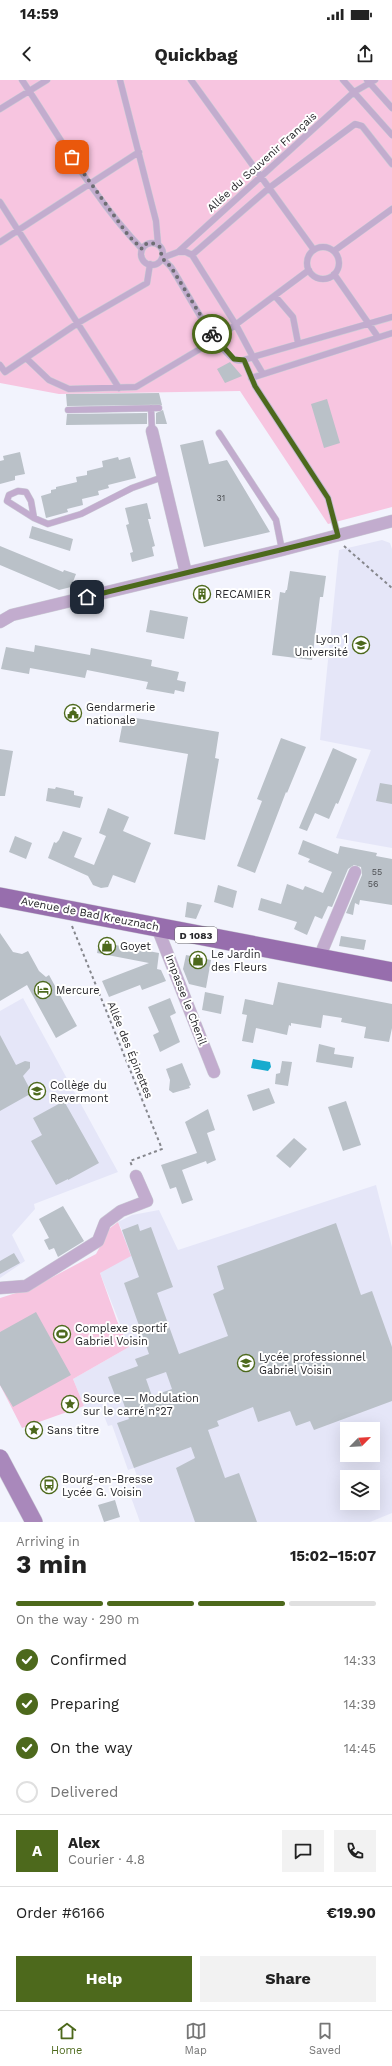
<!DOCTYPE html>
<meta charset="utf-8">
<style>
body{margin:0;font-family:"Work Sans",sans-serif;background:#f2f2f2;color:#222;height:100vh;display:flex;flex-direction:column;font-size:15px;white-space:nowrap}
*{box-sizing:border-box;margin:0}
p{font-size:13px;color:#767676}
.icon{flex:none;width:22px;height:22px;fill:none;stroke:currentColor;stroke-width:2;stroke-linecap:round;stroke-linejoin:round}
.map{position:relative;height:1442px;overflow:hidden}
.drawer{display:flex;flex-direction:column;background:#fff;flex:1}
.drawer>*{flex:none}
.needle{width:26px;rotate:66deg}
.fabs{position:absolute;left:340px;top:1342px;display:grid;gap:8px}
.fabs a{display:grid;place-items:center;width:40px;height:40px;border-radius:0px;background:#fff;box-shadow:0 4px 16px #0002;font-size:20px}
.pin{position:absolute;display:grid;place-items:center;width:34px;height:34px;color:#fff;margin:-17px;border-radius:8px;box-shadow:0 2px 6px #0006}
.courier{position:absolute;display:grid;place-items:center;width:40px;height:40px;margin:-20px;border:3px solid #4d691c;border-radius:50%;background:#fff;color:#222;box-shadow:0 1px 5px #0007}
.summary em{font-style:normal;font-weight:700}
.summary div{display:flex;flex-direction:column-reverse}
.summary{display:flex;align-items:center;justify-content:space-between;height:68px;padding:0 16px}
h1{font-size:26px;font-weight:700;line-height:30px}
.bar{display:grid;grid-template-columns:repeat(4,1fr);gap:6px 4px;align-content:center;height:48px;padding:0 16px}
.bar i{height:5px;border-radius:3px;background:#e0e0e0}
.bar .on{background:#4d691c}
.bar p{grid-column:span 4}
.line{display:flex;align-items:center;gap:10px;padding:0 16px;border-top:1px solid #e0e0e0}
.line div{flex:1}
.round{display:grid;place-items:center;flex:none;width:42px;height:42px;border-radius:0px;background:#f2f2f2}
ol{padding:0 16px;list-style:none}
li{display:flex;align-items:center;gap:12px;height:44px}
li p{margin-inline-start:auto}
li .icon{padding:4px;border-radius:50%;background:#4d691c;color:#fff;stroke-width:4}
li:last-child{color:#767676}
li i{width:22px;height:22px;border:2px solid #e0e0e0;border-radius:50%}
.button{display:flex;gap:8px;margin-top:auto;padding:8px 16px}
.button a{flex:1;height:46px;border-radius:0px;background:#4d691c;color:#fff;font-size:16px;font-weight:700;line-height:46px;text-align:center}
.button a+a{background:#f2f2f2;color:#222}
.status{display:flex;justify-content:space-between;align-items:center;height:28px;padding:0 20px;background:#fff;direction:ltr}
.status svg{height:11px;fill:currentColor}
header{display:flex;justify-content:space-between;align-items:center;height:52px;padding:0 16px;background:#fff;font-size:18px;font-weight:700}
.menu{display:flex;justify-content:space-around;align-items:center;height:56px;border-top:1px solid #e0e0e0;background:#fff;font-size:11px;color:#767676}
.menu a{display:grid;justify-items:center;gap:2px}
.menu .on{color:#4d691c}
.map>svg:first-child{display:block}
.built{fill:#e5e6f8;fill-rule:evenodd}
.green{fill:#f7c5e0}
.water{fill:#18abce}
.building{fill:#bac1c8;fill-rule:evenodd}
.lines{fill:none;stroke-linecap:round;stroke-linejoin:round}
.lane-casing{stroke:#cdced7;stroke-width:7}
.street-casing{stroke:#cdced7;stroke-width:13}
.secondary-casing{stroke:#cdced7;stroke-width:18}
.primary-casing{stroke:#cdced7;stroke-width:20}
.path{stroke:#86878d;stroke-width:2;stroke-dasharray:3 3;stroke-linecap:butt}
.lane{stroke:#c2acce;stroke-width:6}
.street{stroke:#c2acce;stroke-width:12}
.secondary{stroke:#a988bb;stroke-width:17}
.primary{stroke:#976ead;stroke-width:19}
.done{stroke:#6e6e74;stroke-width:4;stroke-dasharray:0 7.2}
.route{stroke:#4d691c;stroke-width:5}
.labels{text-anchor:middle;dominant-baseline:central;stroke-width:4;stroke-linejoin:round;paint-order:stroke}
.number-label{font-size:9px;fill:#4c4e52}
.shield{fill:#fff;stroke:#68686b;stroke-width:1}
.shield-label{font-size:10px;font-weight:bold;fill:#27272b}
.street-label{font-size:11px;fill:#27272b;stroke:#fff}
.poi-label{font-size:11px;fill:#27272b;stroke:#fff;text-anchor:start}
</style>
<div class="status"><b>14:59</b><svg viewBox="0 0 49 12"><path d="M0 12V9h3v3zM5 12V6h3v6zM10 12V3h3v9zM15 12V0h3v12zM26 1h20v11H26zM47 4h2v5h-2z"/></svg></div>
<header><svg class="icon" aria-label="back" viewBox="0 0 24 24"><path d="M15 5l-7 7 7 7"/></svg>Quickbag<svg class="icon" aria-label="share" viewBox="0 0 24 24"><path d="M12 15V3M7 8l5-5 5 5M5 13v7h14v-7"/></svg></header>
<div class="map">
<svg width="392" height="1442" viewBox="0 0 392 1442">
<rect width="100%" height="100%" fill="#f2f3fd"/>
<path class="built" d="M382 460 390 463 392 469V768L336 758 371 670 320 660 339 470Z
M23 918 118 1092 34 1124 35 1129 12 1155 25 1181 0 1198V931Z
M376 1105 392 1167V1433L370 1442H140L128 1409 140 1404 134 1388 128 1390 112 1345 108 1346 101 1328 87 1333 73 1299 129 1267 100 1193 122 1150 118 1142 132 1135 159 1130 178 1170ZM347 1349H373V1375H347ZM347 1397H373V1423H347Z"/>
<path class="green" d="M0 0H392V427L328 444 240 311 59 314 0 303Z
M118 1142 131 1176 100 1193 117 1241 129 1267 73 1299 84 1326 22 1348 0 1305V1218L32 1208 96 1174 110 1148Z"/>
<path class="water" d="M253 979 270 982 271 987 268 991 251 988Z"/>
<path class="building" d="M230 282 242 296 225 303 217 289Z
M159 313 162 325 67 326 66 314Z
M327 319 340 363 324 368 311 324Z
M163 330 167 344H156V333Z
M147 333V344L66 345 67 334Z
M203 360 209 384 227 380 270 452 204 467 180 365Z
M20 372 25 394 15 396V400L0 404V381L4 380 3 376Z
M118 377 119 380 130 377 136 398 108 405 109 408 98 411 99 415 82 419 83 425 67 429 68 432 46 438 41 416 51 413V410L56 409V407L77 402 76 397 87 395V391L103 387 102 381Z
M147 423 151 439H148L155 466 152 467 154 476 132 482 130 473 133 472 126 445 129 444 125 428Z
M32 446 73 459 70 471 29 458Z
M0 466 63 492 64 490 76 494 71 507 59 510 0 485Z
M290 491 326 496 323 517H320L312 580 272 575 280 512 285 513 286 510H287Z
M150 530 188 537 184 559 146 552Z
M35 565 90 575 91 568 152 580 151 586 179 592 177 600 186 602 184 612 175 610 174 614 146 609 148 602 87 590 85 598 30 588 29 594 1 589 6 567 34 572Z
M124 636 219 652 215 678 219 679 205 760 174 754 188 674 119 662Z
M281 658 306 667 287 713 286 712 255 793 237 786 262 721 257 719Z
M333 668 357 679 338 724 336 723 329 739 315 733 307 751 299 748Z
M0 669 13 671 5 716H0Z
M380 703 392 705V724L376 721Z
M56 707 74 711V715L83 717 80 728 46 721 48 708 55 709Z
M108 728 129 737 123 751 151 763 135 803 113 795 108 807 101 808 93 805 88 796 48 778 54 762 56 763 59 760 63 751 82 758 74 777 94 785 106 756 99 753Z
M15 756 32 763 26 779 9 772Z
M303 760 338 774 340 766 377 773 376 776 392 779V825L360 820 359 825 355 823 353 835 346 833 362 795 361 787 354 785 348 789 332 827 328 826 322 839 315 836 307 855 294 849 297 842 258 830 261 818 281 824 287 804 303 810 305 806 323 813 332 792 308 782 310 779 298 774Z
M218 805 237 811 233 828 214 822Z
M187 822 202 825 196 839 185 837Z
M0 853 13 872 22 874 28 871 39 891 46 897 49 895 77 946 56 958 27 905 0 921Z
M341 856 366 860 364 870 339 866Z
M99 862 159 873 157 889 161 890 166 901 142 910 140 905 109 917 102 901 149 883 97 873Z
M186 875 211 880 206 908 189 904 183 889Z
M278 902 392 924V948L389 962 364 958 366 947 341 942 342 938 323 935 321 948 291 943V946L289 945 287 955 256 948 253 963 242 961 247 935 242 934 245 919 273 925Z
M205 912 224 916 221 934 202 930Z
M170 918 176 933 170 936 180 962 160 972 153 955 159 952 148 927Z
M0 955 16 985 25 981 30 982V988L23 996 32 1013 0 1031Z
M319 964 335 968 334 974 354 977 352 988 316 982Z
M282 981 292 982 288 1006 275 1004 276 994 280 993Z
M182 983 191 1005 189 1006 190 1008 173 1013 169 1010 170 1000 166 989Z
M269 1008 275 1023 253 1031 247 1015Z
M64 1021 99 1083 68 1100V1099L56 1105 31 1061 42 1055 33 1038Z
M346 1021 361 1065 343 1071 328 1027Z
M208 1029 215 1050 207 1053 216 1080 207 1084 206 1081 182 1090 193 1120 182 1124 176 1107 170 1109 161 1085 197 1073 185 1042Z
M294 1058 307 1069 290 1088 276 1076Z
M63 1126 84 1161 58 1177 54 1168 49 1170 44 1160 49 1158 39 1139Z
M336 1143 361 1215 372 1211 392 1267V1321L314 1350 310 1341 296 1346 290 1331 258 1342 253 1327 217 1341 219 1346 208 1350 225 1398 239 1393 257 1442H195L176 1388 195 1378 191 1367 134 1388 117 1343 129 1339 121 1316 116 1318 108 1297 138 1286 135 1279 149 1274 124 1203 139 1197 122 1150 138 1144 140 1151 151 1147 173 1207 157 1213 179 1274 228 1256 213 1214 224 1209 217 1186ZM166 1292 172 1309 152 1316 146 1299Z
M14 1173 20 1183 0 1194V1181Z
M36 1232 71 1295 13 1327 0 1305V1252Z
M115 1420 120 1437 104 1442 98 1425Z"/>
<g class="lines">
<g class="lane-casing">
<path id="lane" d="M22 0C60 57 94 119 142 169
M120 0 156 141 158 164
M191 0 314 170
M343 0 392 55
M367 0 392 28
M0 29 47 0
M0 122 119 308
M0 162 139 72
M141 174a11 11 0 1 1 22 0a11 11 0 1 1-22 0Z
M307 183a16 16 0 1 1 32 0a16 16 0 1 1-32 0Z
M334 171 392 129
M178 172H186L192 175 236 245 253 277 392 237
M192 175 269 108 355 44 362 46 392 84
M334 194 378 257
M275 216 293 237 298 263
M26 278 49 300 69 309 136 307 215 260 309 190
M244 280 255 306 328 418 338 456
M0 285 5 292 78 243 147 203 150 184
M263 294 253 277C248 279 241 282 236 280 218 273 183 205 171 187L162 178 178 172 354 12 375 0
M251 298 392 253
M151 328 152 351
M68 330 159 328
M219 353 276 440 282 470
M34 438 31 421 26 412 18 411 9 415 7 421 34 438 48 444 81 434 132 408 163 397"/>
</g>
<g class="street-casing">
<path id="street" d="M152 351 186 493
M0 542 12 535 282 470 392 441
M157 847 214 992
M319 878 355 792
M0 1208 26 1206 98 1161 105 1143 121 1131 147 1121 136 1096"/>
</g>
<g class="secondary-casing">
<path id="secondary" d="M0 1378 34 1442"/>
</g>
<g class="primary-casing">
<path id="primary" d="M0 817 392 892"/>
</g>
<path class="path" d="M344 466 392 508
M72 846 162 1069 130 1081 132 1086"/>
<use href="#lane" class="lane"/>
<use href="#street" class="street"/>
<use href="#secondary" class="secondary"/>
<use href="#primary" class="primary"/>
</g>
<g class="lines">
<path class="done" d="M72 77 128 155 142 169 146 164 152 163 160 167 162 178 171 187 212 254"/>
<path class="route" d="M87 517 338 456 328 418 255 306 244 280 234 279 212 254"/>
</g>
<defs>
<g id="building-ring" transform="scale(0.9)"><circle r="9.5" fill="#fff" stroke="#4d691c" stroke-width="1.5"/><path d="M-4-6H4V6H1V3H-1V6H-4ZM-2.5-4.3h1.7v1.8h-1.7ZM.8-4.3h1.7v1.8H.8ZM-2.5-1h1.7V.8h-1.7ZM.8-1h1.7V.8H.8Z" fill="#4d691c"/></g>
<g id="university-ring" transform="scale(0.9)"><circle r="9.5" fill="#fff" stroke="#4d691c" stroke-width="1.5"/><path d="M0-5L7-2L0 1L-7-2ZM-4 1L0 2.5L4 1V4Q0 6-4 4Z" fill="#4d691c"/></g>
<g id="civic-ring" transform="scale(0.9)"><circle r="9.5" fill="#fff" stroke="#4d691c" stroke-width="1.5"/><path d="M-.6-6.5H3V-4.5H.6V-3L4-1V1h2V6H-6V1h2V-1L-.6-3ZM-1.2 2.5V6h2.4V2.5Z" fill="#4d691c"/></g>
<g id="shop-ring" transform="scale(0.9)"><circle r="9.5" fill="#fff" stroke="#4d691c" stroke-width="1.5"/><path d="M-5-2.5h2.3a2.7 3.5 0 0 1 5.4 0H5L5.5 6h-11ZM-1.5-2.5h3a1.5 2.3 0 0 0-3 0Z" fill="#4d691c"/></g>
<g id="hotel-ring" transform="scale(0.9)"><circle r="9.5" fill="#fff" stroke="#4d691c" stroke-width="1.5"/><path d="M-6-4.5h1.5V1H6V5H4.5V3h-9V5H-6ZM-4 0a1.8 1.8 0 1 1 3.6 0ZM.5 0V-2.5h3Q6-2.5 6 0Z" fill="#4d691c"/></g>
<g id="school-ring" transform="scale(0.9)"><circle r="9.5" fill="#fff" stroke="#4d691c" stroke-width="1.5"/><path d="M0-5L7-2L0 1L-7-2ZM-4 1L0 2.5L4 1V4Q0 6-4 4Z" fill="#4d691c"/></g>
<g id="stadium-ring" transform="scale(0.9)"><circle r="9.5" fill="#fff" stroke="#4d691c" stroke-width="1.5"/><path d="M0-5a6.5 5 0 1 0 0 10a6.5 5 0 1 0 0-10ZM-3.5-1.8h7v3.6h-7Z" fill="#4d691c"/></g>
<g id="sight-ring" transform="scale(0.9)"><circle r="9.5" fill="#fff" stroke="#4d691c" stroke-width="1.5"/><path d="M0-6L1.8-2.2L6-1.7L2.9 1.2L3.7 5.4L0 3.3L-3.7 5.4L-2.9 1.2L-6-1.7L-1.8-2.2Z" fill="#4d691c"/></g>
<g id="bus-ring" transform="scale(0.9)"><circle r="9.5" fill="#fff" stroke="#4d691c" stroke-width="1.5"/><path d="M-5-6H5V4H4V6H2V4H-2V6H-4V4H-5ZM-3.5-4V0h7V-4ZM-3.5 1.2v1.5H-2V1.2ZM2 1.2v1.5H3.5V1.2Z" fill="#4d691c"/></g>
</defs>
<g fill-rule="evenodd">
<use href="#building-ring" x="202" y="514"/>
<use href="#university-ring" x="361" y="565"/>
<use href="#civic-ring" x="73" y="633"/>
<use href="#shop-ring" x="107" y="866"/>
<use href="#shop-ring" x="198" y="880"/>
<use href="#hotel-ring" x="43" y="910"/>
<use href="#school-ring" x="37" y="1011"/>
<use href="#stadium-ring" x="62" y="1254"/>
<use href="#school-ring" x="246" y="1283"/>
<use href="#sight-ring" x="70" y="1324"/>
<use href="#sight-ring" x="34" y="1350"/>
<use href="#bus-ring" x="49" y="1405"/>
</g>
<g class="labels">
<g class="number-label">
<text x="221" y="418">31</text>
<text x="377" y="792">55</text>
<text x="373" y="804">56</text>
</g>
<rect class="shield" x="175" y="847" width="42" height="16" rx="3"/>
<g class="shield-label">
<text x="196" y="855">D 1083</text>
</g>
<g class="street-label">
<text transform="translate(262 82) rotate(-42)">Allée du Souvenir Français</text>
<text transform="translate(90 834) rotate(11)">Avenue de Bad Kreuznach</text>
<text transform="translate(186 920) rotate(69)">Impasse le Chenil</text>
<text transform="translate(130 970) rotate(68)">Allée des Épinettes</text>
</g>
<g class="poi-label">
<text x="215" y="514">RECAMIER</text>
<text x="348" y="559" text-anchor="end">Lyon 1<tspan x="348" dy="13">Université</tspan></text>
<text x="86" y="627">Gendarmerie<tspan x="86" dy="13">nationale</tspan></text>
<text x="120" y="866">Goyet</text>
<text x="211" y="874">Le Jardin<tspan x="211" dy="13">des Fleurs</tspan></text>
<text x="56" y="910">Mercure</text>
<text x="50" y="1005">Collège du<tspan x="50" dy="13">Revermont</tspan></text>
<text x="75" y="1248">Complexe sportif<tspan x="75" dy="13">Gabriel Voisin</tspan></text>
<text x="259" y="1277">Lycée professionnel<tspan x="259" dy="13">Gabriel Voisin</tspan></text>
<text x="83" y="1318">Source — Modulation<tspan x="83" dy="13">sur le carré n°27</tspan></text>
<text x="47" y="1350">Sans titre</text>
<text x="62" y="1399">Bourg-en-Bresse<tspan x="62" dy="13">Lycée G. Voisin</tspan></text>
</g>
</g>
</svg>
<div class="fabs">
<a><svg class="needle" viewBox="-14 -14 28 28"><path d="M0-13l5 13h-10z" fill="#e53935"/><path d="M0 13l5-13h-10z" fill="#767676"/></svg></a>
<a><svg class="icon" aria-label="layers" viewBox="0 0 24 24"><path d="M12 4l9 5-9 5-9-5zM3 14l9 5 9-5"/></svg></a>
</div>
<div class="pin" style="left:72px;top:77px;background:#ea580c"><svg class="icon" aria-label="bag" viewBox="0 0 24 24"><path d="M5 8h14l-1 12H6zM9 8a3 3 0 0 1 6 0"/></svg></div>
<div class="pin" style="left:87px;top:517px;background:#1f2937"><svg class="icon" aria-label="home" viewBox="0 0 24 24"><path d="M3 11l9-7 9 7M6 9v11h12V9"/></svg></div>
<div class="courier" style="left:212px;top:254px"><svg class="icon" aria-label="bike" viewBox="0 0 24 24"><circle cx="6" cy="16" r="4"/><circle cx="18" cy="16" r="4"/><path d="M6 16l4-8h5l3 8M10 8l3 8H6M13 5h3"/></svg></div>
</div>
<section class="drawer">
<div class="summary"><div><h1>3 min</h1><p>Arriving in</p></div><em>15:02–15:07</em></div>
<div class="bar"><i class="on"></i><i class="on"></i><i class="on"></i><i></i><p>On the way · 290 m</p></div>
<ol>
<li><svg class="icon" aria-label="check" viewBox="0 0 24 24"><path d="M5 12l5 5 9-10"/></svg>Confirmed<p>14:33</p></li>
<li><svg class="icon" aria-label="check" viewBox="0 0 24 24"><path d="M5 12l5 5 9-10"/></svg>Preparing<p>14:39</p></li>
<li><svg class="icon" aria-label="check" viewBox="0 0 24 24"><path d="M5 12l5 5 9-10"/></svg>On the way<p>14:45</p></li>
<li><i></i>Delivered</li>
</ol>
<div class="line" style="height:72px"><b class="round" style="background:#4d691c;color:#fff">A</b><div><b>Alex</b><p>Courier · 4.8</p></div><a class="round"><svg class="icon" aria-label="chat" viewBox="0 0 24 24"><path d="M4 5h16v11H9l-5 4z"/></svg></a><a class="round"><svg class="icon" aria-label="phone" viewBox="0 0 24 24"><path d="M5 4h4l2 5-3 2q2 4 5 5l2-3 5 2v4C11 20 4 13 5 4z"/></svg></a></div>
<div class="line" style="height:52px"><div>Order #6166</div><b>€19.90</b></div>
<div class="button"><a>Help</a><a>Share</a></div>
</section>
<nav class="menu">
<a class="on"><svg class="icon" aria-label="home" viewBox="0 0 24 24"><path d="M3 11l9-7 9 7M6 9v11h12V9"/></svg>Home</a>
<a><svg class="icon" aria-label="map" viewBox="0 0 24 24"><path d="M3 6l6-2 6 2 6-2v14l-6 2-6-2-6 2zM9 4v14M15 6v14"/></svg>Map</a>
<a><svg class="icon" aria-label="saved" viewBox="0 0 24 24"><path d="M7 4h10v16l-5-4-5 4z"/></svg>Saved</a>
</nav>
